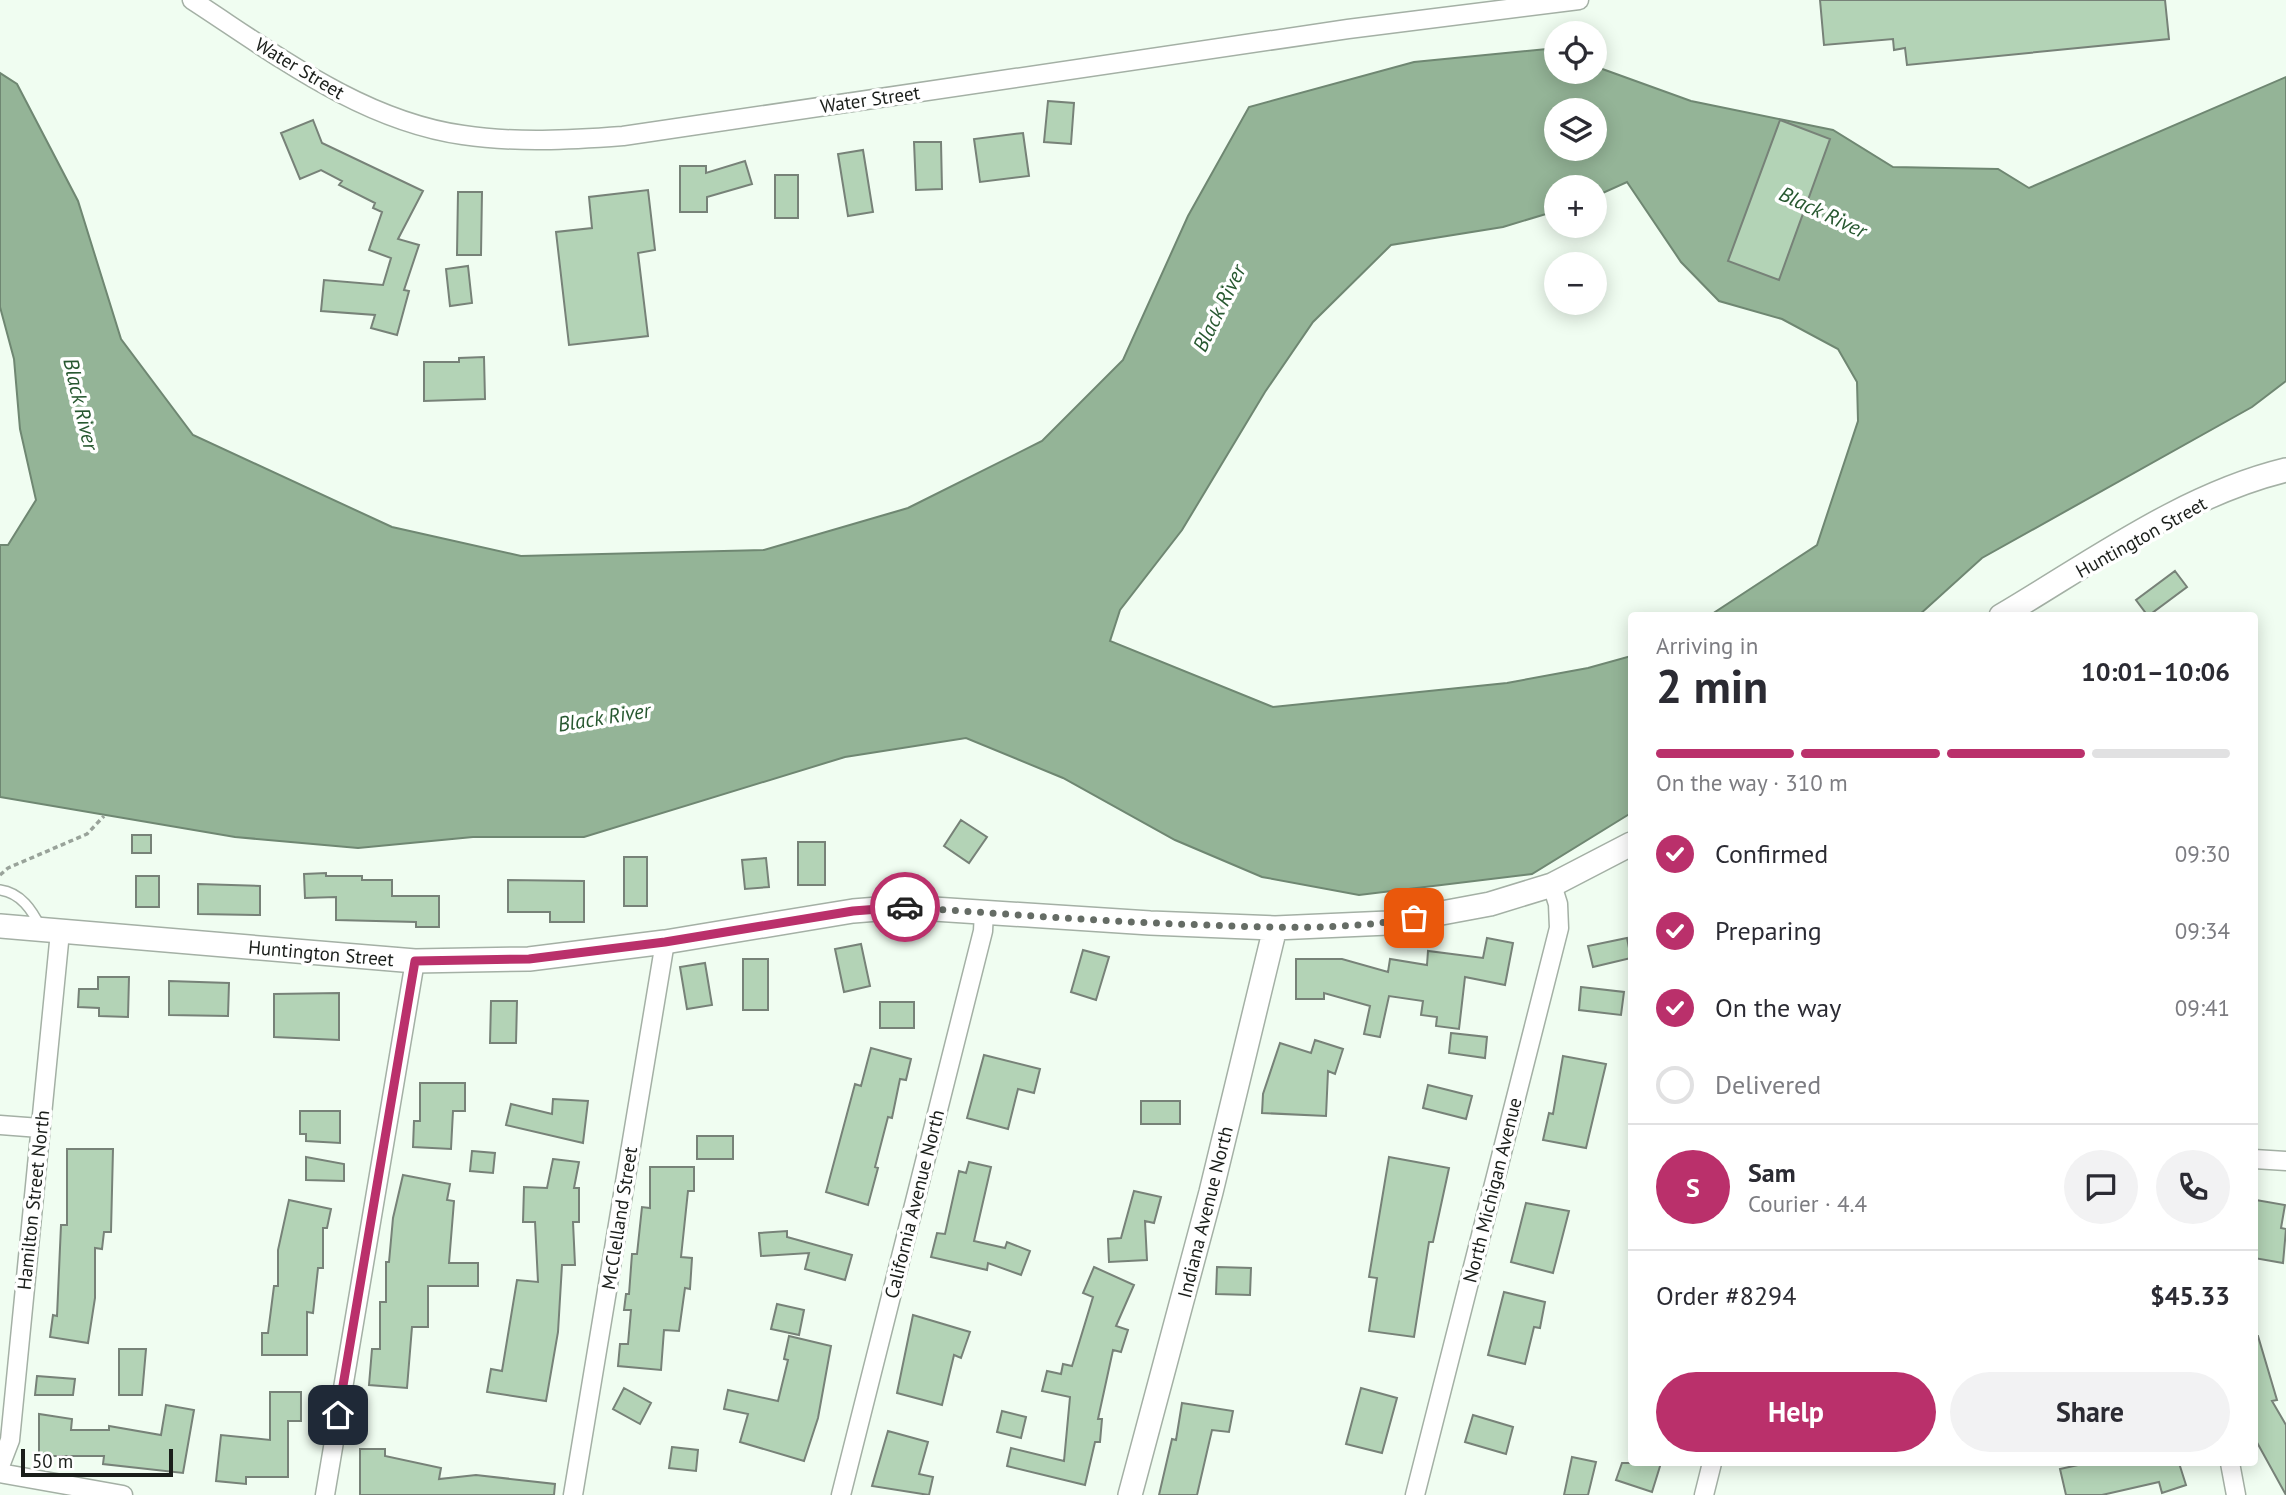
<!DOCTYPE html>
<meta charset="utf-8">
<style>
body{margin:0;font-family:"PT Sans",sans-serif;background:#f2f2f3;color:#2b2b33;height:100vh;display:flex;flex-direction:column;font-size:26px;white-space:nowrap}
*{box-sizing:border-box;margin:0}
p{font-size:23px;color:#7c7c81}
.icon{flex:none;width:38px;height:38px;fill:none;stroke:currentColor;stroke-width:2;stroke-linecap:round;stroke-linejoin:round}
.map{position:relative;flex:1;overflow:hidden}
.details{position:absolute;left:1628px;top:612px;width:630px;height:854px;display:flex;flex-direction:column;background:#fff;border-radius:7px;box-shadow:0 4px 18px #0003}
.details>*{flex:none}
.fabs{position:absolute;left:1544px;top:21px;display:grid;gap:14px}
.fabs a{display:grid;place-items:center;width:63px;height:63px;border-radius:50%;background:#fff;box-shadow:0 4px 18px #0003;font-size:35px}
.scale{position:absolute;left:21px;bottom:18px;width:152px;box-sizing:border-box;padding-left:7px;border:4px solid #1a1e1a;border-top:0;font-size:19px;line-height:24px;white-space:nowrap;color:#1a1e1a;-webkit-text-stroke:5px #fff;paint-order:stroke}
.pin{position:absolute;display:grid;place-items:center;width:60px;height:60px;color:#fff;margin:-30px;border-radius:14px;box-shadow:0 4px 10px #0006}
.courier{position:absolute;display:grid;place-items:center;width:70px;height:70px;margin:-35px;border:5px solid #ba306b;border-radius:50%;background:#fff;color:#222;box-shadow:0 2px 9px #0007}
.overview em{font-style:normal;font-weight:600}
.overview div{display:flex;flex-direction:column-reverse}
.overview{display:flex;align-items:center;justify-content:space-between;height:119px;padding:0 28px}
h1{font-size:46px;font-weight:600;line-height:52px}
.bar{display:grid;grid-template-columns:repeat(4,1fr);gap:10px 7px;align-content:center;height:84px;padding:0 28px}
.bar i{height:9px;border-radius:5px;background:#e1e1e2}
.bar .on{background:#ba306b}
.bar p{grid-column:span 4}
.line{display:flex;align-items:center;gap:18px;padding:0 28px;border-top:2px solid #e1e1e2}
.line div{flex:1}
.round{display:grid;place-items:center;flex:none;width:74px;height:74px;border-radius:37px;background:#f2f2f3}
ol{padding:0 28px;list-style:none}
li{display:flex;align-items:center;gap:21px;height:77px}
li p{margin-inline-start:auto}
li .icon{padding:7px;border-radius:50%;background:#ba306b;color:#fff;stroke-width:4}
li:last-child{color:#7c7c81}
li i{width:38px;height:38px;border:4px solid #e1e1e2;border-radius:50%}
.primary-button{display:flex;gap:14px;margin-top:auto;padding:14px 28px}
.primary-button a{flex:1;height:80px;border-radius:42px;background:#ba306b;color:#fff;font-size:28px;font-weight:600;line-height:80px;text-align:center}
.primary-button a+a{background:#f2f2f3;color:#2b2b33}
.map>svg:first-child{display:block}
.water{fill:#94b497;stroke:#6f8772;stroke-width:2;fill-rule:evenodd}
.building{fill:#b3d3b6;stroke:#778278;stroke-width:2}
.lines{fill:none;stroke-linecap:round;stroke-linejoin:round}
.service-casing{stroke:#a4b0a5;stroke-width:12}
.minor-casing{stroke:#a4b0a5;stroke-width:21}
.tertiary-casing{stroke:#a4b0a5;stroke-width:26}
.path{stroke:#99a39a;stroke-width:3.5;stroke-dasharray:5 3.5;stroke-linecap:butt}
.service{stroke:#fff;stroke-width:9}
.minor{stroke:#fff;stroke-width:18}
.tertiary{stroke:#fff;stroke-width:23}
.done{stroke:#656c65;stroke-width:7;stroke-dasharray:0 12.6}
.route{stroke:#ba306b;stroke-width:9}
.labels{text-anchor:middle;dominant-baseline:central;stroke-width:7;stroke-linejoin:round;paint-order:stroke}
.street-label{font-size:19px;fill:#1a1e1a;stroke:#fff}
.water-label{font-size:21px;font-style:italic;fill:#275830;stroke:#fff}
</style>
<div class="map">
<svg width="2286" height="1495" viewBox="0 0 2286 1495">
<rect width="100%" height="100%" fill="#f0fdf1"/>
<path class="water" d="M1547 49 1556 52V72H1594V66L1691 101 1833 130 1893 167 1998 169 2029 188 2286 77V381L2252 407 1982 558 1918 616H1709L1817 545 1858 421 1857 382 1838 349 1782 319 1719 301 1681 262 1627 182 1594 197V187H1556V211L1503 227 1391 245 1313 322 1265 392 1182 530 1120 610 1110 641 1273 707 1507 683 1588 668 1631 656V813L1532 874 1359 895 1262 877 1175 840 1063 778 966 738 845 757 584 837H473L358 848 235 837 0 797V545H8L36 500 20 429 14 359 0 307V73L17 84 78 201 121 339 193 435 392 527 521 556 764 550 908 508 1042 441 1123 360 1188 216 1249 107 1414 62ZM1556 110H1594V149H1556Z"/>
<path class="building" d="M1820 0H2165L2169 39 1907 65 1905 48 1894 50 1893 39 1824 45Z
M1048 101 1074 103 1071 144 1044 142Z
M313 120 322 143 423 191 398 239 419 245 404 290 409 291 397 335 371 328 375 315 321 311 324 280 383 285 391 258 369 250 382 212 373 208 375 203 339 185 342 181 321 170 300 179 281 133Z
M1780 120 1830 139 1779 280 1728 261Z
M1023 133 1029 176 980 182 974 139Z
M914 142H941L942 189 916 190Z
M863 150 873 212 848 216 838 154Z
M745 161 752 184 707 197V212H680V166H706V173Z
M775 175H798V218H775Z
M648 190 655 250 638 253 648 336 569 345 556 232 592 228 589 197Z
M458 192H482L481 255H457Z
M468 266 472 303 450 306 446 269Z
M484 357 485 399 424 401V362H459V358Z
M2175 571 2187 587 2148 616 2136 600Z
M961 820 987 837 969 863 944 846Z
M132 835H151V853H132Z
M798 842H825V885H798Z
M624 857H647V906H624Z
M766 858 769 887 745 889 742 860Z
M326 873V876H362V880H392V896H439V927H416V922L336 920V897L305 898 304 874Z
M136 876H159V907H136Z
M508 880 584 881V922H550V912H508Z
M198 884 260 886V915L198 914Z
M1487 938 1513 943 1505 985 1465 977 1459 1029 1436 1026 1437 1017 1421 1015 1423 1001 1389 996 1380 1037 1364 1034 1370 1006 1324 993V999H1296V959H1342L1388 972 1390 959 1427 965 1428 951 1483 958Z
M1627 938 1631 958 1593 967 1588 946Z
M861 944 870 986 844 992 835 949Z
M1083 950 1109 957 1096 1000 1071 992Z
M743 959H768V1010H743Z
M705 963 712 1005 687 1009 680 967Z
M98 977H129L128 1017 99 1016V1008L78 1007 79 989H98Z
M169 981 229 983 228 1016 169 1015Z
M1581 987 1624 992 1621 1015 1579 1010Z
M339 993V1040L274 1037V994Z
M491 1001H517L516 1043H490Z
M880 1002H914V1028H880Z
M1451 1033 1487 1037 1485 1058 1449 1053Z
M1315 1040 1343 1049 1335 1074 1328 1071 1326 1116 1262 1113 1263 1094 1280 1043 1311 1053Z
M871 1048 911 1059 906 1080 900 1079 892 1118 888 1117 875 1167 878 1168 868 1205 826 1192 855 1084 861 1086Z
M984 1055 1040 1069 1034 1093 1018 1089 1008 1129 967 1118Z
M1563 1056 1606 1064 1586 1148 1543 1140 1549 1113 1553 1114Z
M420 1083H465V1111H453L451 1149 413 1147 414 1121H420Z
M1428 1085 1472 1096 1466 1119 1423 1108Z
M553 1099 588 1101 583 1143 506 1125 511 1104 552 1114Z
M1141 1101H1180V1124H1141Z
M300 1111H340V1143L306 1141V1134H300Z
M697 1136H733V1159H697Z
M67 1149H113L111 1232H104L102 1249 95 1248V1298L88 1343 50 1337 53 1315 57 1316 61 1225H67Z
M472 1151 495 1153 493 1173 470 1171Z
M306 1157 344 1164V1181L306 1180Z
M1389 1157 1449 1168 1433 1242H1429L1414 1337 1369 1331 1377 1278 1369 1277Z
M553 1159 579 1162 574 1188H579V1222H573L575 1265H562L558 1332 546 1401 487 1392 491 1369 502 1371 517 1280 538 1282 535 1222H523L524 1187 547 1188Z
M969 1162 991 1167 974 1241 1005 1248 1007 1242 1030 1251 1021 1275 988 1263 987 1270 931 1257 937 1233 945 1234 959 1171 966 1173Z
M650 1167H694V1191H688L681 1257 692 1258 690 1289 685 1288 679 1331 664 1330 661 1370 618 1366 620 1344H628L631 1310H624L626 1294H629L632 1254H637L642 1207 650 1208Z
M403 1175 450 1184 447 1200 454 1201 449 1263H478V1286H428V1327H412L407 1388 369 1385 372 1349H380V1302H386V1262H389L393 1218Z
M1134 1191 1161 1197 1154 1223 1145 1221 1147 1260 1109 1262 1108 1239 1121 1238Z
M289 1200 331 1209 327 1228H323V1268H318L313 1313 307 1312V1355H262V1333H268L274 1286H278V1250Z
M2256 1200 2285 1205 2281 1228 2286 1229 2283 1263 2254 1258Z
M1526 1203 1569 1211 1553 1273 1511 1262Z
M787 1231V1237L852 1255 845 1280 805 1269 809 1253 761 1256 759 1233Z
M1094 1267 1134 1285 1116 1326 1128 1330 1121 1352 1113 1350 1098 1419H1102L1100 1442H1095L1085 1485 1007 1466 1011 1448 1064 1461 1070 1397 1042 1391 1047 1371 1061 1374 1063 1364 1072 1366 1093 1297 1083 1293Z
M1217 1267 1251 1268 1250 1295 1216 1294Z
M1504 1292 1545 1302 1540 1328 1534 1327 1525 1364 1488 1355Z
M777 1304 804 1310 799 1335 771 1329Z
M913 1315 970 1332 961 1358 954 1355 942 1405 897 1393Z
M789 1336 831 1346 818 1418 804 1461 740 1442 748 1414 724 1409 728 1390 778 1401 788 1360 784 1359Z
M2254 1336H2258L2277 1400 2272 1401 2286 1425V1495L2254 1437Z
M119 1349H146L142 1395H119Z
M37 1376 75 1379 73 1395H35Z
M624 1388 651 1403 640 1424 613 1409Z
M1361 1388 1397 1398 1382 1453 1346 1444Z
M270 1392H301V1421H288V1477H246V1484L216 1481 221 1435 270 1440Z
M1182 1403 1233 1411 1229 1432 1212 1430 1197 1495H1159L1172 1439 1176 1440Z
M166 1405 194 1410 183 1473 103 1464 104 1456H39V1414L72 1419 71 1430H109V1426L161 1435Z
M1002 1411 1026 1417 1021 1438 997 1432Z
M1473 1415 1513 1427 1506 1454 1465 1442Z
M888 1431 928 1442 919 1474 933 1477 929 1495 872 1486Z
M672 1447 698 1450 696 1471 669 1468Z
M360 1449H385V1456L441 1468 439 1479 476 1475 555 1484 554 1495H360Z
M1572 1457 1596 1462 1588 1495H1564Z
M1622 1463H1661L1652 1492 1616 1480Z
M2087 1463H2179L2186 1485 2162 1493 2159 1482 2102 1495H2066L2060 1469Z"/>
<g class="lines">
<g class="service-casing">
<path id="service" d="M0 890C21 893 32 910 41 928"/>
</g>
<g class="minor-casing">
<path id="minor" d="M192 0C275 54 362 121 463 135 516 143 569 140 623 136L1348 29 1579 0
M0 1125 40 1128
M2254 1159 2286 1161
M2230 1463 2236 1495
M0 1466 10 1440 60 932
M0 1473 123 1495
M325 1495 415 961
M573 1495 665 942
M841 1495 983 931 984 912
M1415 1495 1559 928 1558 904 1552 885
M1704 1495 1712 1463"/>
</g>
<g class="tertiary-casing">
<path id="tertiary" d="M2001 616C2091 563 2183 495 2286 470
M0 926 415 961 529 959 665 942 853 911 903 907 1150 923 1275 928 1388 923 1490 904 1552 885 1631 844
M1130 1495 1211 1192 1275 928"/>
</g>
<path class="path" d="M0 875 8 868 87 834 104 816"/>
<use href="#service" class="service"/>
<use href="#minor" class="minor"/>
<use href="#tertiary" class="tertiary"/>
</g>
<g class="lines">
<path class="done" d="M905 907C1006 914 1106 922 1207 925 1275 928 1347 930 1414 918"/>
<path class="route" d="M338 1415 415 961 529 959 665 942 853 911 905 907"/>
</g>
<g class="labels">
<g class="street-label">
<text transform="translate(300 68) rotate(31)">Water Street</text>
<text transform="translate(870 99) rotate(-8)">Water Street</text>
<text transform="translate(2141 537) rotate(-29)">Huntington Street</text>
<text transform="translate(321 953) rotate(5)">Huntington Street</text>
<text transform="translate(1492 1190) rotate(-76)">North Michigan Avenue</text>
<text transform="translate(33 1200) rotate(-84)">Hamilton Street North</text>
<text transform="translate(914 1204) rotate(-76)">California Avenue North</text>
<text transform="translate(1205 1212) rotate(-76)">Indiana Avenue North</text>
<text transform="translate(619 1218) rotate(-81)">McClelland Street</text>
</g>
<g class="water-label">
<text transform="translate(1823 212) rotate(25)">Black River</text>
<text transform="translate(1219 308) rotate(-64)">Black River</text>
<text transform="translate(81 404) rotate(77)">Black River</text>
<text transform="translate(604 717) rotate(-9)">Black River</text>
</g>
</g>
</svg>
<div class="fabs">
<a><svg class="icon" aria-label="locate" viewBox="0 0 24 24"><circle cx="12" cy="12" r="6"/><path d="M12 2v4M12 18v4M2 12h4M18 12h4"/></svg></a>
<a><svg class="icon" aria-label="layers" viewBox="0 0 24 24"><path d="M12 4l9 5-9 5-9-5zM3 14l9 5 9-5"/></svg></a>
<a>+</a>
<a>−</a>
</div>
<div class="scale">50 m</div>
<div class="pin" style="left:1414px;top:918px;background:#ea580c"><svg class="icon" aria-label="bag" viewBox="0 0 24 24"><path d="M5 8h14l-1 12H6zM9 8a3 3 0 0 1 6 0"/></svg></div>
<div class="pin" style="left:338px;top:1415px;background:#1f2937"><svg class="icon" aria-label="home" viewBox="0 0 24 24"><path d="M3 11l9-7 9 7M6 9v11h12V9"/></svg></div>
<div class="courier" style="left:905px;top:907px"><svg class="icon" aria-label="car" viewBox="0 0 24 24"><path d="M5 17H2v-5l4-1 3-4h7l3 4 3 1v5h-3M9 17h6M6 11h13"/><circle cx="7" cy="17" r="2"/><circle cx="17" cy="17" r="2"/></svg></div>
<section class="details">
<div class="overview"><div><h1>2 min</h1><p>Arriving in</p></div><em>10:01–10:06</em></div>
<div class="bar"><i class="on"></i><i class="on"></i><i class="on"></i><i></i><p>On the way · 310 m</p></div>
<ol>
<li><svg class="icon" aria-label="check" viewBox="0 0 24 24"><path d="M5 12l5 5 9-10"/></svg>Confirmed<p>09:30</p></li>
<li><svg class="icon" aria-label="check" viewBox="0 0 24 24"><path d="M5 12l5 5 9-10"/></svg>Preparing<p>09:34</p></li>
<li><svg class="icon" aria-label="check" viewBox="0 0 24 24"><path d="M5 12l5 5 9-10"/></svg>On the way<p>09:41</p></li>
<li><i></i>Delivered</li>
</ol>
<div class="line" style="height:126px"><b class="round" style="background:#ba306b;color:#fff">S</b><div><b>Sam</b><p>Courier · 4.4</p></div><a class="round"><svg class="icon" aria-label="chat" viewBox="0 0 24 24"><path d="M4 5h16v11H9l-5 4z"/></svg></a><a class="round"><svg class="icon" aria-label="phone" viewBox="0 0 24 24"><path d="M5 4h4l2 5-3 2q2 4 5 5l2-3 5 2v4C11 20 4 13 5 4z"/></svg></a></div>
<div class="line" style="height:91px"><div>Order #8294</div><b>$45.33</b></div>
<div class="primary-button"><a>Help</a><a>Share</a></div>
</section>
</div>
